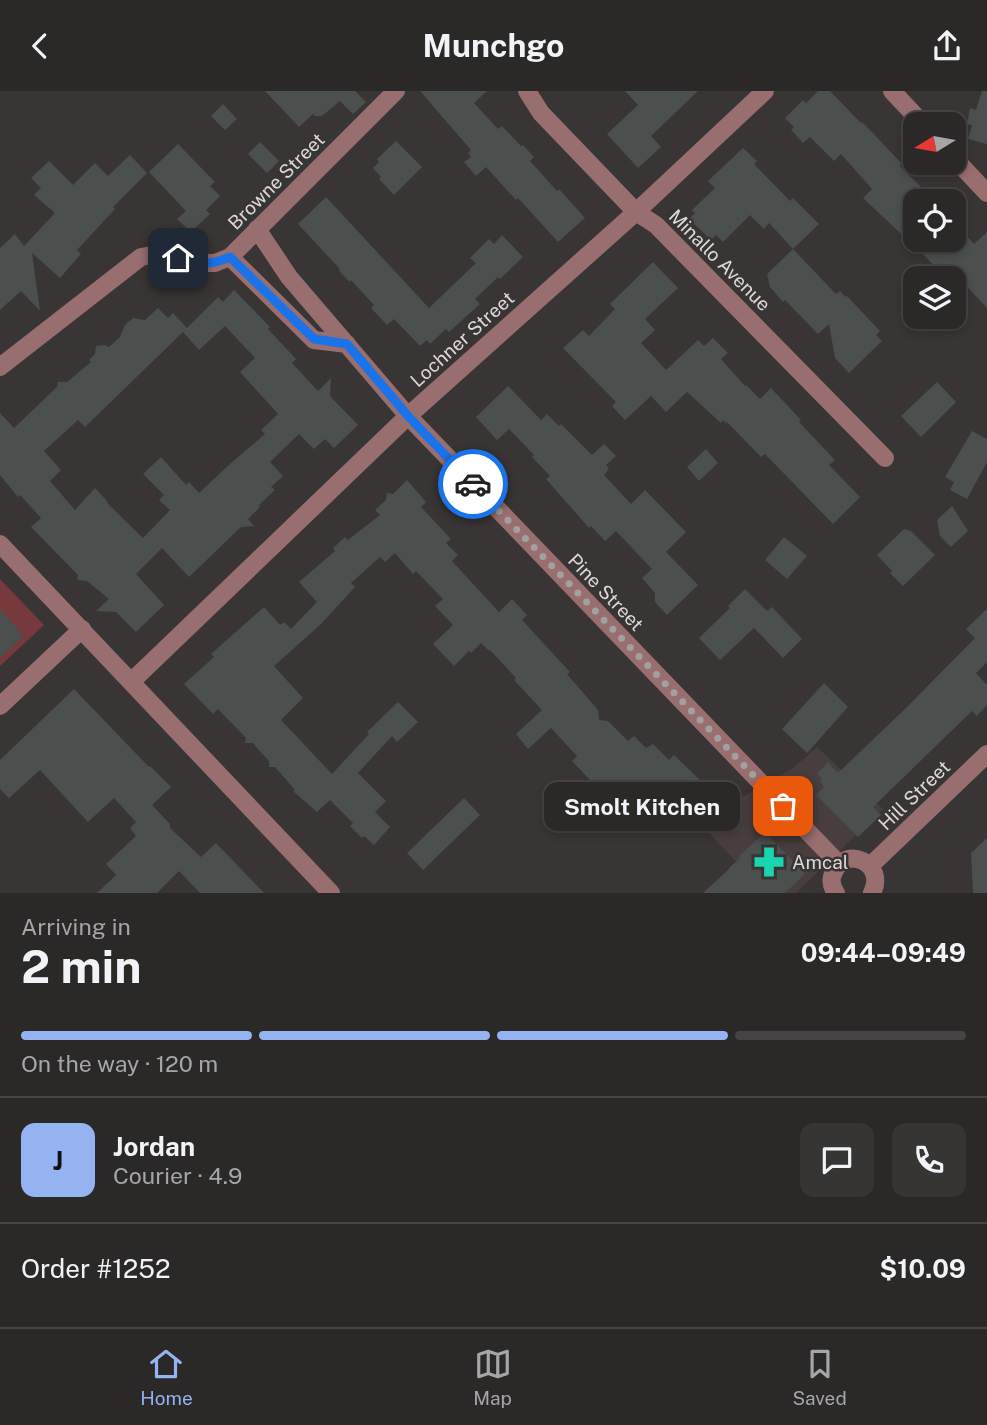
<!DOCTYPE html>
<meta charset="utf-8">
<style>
body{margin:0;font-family:"Public Sans",sans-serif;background:#373434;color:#f1f3f6;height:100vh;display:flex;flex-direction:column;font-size:26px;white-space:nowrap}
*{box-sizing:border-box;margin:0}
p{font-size:23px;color:#a6a6a8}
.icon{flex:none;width:38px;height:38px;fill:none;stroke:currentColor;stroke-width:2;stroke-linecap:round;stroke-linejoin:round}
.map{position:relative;height:802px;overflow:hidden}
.sheet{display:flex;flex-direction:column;background:#2b2828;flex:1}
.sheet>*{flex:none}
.needle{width:46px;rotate:259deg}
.controls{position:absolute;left:903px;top:21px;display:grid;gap:14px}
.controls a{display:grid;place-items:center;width:63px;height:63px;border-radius:14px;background:#2b2828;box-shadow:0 4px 10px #0003,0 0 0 2px #474445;font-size:35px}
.pin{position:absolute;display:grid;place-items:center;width:60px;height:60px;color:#fff;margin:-30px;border-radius:14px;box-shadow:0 4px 10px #0006}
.courier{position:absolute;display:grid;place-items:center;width:70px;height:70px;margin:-35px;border:5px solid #1a73e8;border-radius:50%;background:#fff;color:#222;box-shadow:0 2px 9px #0007}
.bubble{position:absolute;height:49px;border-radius:14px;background:#2b2828;box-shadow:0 4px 10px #0003,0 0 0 2px #474445;font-size:23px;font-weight:700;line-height:49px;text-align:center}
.headline em{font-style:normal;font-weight:700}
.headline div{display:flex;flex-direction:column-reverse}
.headline{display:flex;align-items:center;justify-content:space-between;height:119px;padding:0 21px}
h1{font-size:46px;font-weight:700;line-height:52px}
.bar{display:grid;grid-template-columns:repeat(4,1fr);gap:10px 7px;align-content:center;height:84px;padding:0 21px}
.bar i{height:9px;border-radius:5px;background:#474445}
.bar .selected{background:#95b2f1}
.bar p{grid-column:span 4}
.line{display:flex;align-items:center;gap:18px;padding:0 21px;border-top:2px solid #474445}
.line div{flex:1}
.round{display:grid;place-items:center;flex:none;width:74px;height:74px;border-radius:14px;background:#373434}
header{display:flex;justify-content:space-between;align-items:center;height:91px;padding:0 21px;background:#2b2828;font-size:32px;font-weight:700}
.dock{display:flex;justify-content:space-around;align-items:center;height:98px;border-top:2px solid #474445;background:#2b2828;font-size:19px;color:#a6a6a8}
.dock a{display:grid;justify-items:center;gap:4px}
.dock .selected{color:#95b2f1}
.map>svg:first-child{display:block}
.built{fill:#483e3e}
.green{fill:#76393c}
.building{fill:#4b4f4e;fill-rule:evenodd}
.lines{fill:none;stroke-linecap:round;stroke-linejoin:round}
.minor{stroke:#996e6f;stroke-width:18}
.done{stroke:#a3a0a0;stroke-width:7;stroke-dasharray:0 12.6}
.route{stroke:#1a73e8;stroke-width:9}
.labels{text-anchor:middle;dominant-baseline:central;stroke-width:5;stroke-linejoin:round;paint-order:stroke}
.street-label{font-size:19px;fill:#dcd9d9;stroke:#393535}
.poi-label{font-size:19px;fill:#dcd9d9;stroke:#393535;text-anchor:start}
</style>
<header><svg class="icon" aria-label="back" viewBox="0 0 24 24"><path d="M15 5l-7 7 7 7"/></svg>Munchgo<svg class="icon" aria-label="share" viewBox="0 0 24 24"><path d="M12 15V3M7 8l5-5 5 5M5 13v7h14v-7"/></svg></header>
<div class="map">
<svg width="987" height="802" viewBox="0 0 987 802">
<rect width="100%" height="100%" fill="#393535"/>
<path class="built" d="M817 656 883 718 796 802H766L707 740 737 709 792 678Z"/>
<path class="green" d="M0 488 44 534 0 575Z"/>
<path class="building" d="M265 0H355L366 11 353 23 340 10 322 25H315L313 23 299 36Z
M420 0H487L474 12 498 38 502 35 521 55 523 54 534 66 530 70 557 100 559 98 585 127 558 151 518 107 516 109 486 76 476 85 464 71 471 66 468 62 471 59Z
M625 0H698L651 45 661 56 638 77 607 43 638 14Z
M818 0H830L861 32 862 31 871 40 902 73 900 75 935 110H915V149H954V132L974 153 987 141V217L959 187H946L915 155V156L863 107 872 98 841 63 834 70 810 46 803 52 791 39 794 36 785 27 803 9 806 12Z
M982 0H987V53L968 48 972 34 967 33 970 17 976 19Z
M223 13 237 28 225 39 211 25Z
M396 50 422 76 394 104 379 88 381 86 373 77 379 71 377 68Z
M260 51 279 70 267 82 248 63Z
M178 53 215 91 210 95 220 105 206 119 210 123 191 141 177 128 186 120 149 81Z
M743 57 757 70 754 73 790 110 793 107 819 133 793 158 769 132 764 138 750 124 723 151 716 144 711 149 689 128 695 122 692 119 715 97 708 90Z
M130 64 147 82 113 116 115 118 77 159 81 163 60 187 32 162 40 220 21 200 0 219V157L15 143 24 155 55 122 34 104 41 97 31 87 49 70 73 94 95 72 108 85Z
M326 106 429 217 476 172 470 167 489 148 494 153 502 144 523 166 500 188 498 186 475 208 480 213 449 241 446 238 430 253 427 249 420 255 394 228 387 234 371 217 374 214 351 189 350 191 340 181 339 177 298 133Z
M793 158 836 203 840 200 845 206 846 204 880 240 876 244 882 250 849 282 835 267 829 233 818 243 785 209 783 211 770 196 767 183Z
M653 171 678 197 645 228 655 239 641 252 666 279 698 249 704 255 713 247 728 262 721 268 745 295 746 294 760 308 771 297 801 329 799 331 835 369 829 374 860 406 833 433 765 363 761 366 727 331 726 333 723 329 721 332 687 301 666 321 651 305 625 329 612 315 616 311 563 257 583 239 589 245 615 218 610 213Z
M234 199 270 236 268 238 296 268 292 272 318 300 331 287 330 305 358 334 334 357 325 348 314 358 299 343 270 371 283 385 271 396 275 399 259 414 260 416 248 428 254 435 241 436 189 486 162 457 136 483 164 514 136 541 116 521 96 520 109 508 87 490 77 489 78 484 31 436 41 427 20 404 18 406 0 384V322L14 337 57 296 58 291H67L91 271 89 269 95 263 96 255 105 254 109 256 120 246 125 234 133 227 145 229 158 217 168 227 173 222 187 237 218 206 223 211ZM225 235 255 267 240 281 278 323 261 339 265 343 231 372 199 402 189 391 186 394 161 366 143 383 164 404 159 409 170 419 143 447 107 412 108 411 95 397 75 419 50 390 61 379 44 360 78 329 85 336 183 241 199 259Z
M937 291 956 311 921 346 901 325Z
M508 295 541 329 547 323 559 335 561 333 592 364 604 353 616 365 606 374 609 378 604 384 631 413 645 399 686 441 666 461 698 494 667 524 655 511V502L642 487 652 478 616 440 605 450 591 435 589 437 546 388 550 385 532 366 534 364 509 338 497 349 476 326Z
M972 340 987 348V371L967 408 950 399 954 391 945 386Z
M706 358 718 372 699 390 687 376Z
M407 389 426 411 421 416 451 448 446 452 458 464 452 470 499 521 512 508 527 524 522 529 570 581 567 583 598 619 599 629 608 630 628 650 634 645 646 657 653 653 669 669 674 664 730 718 708 738 704 734 701 737 696 732 694 734 685 724 675 734 663 721 650 715 643 716 636 708 606 736 590 719 606 706 572 670 577 665 551 637 528 658 516 643 542 619 514 589 516 587 490 559 489 560 481 552 471 562 469 560 454 575 433 553 453 534 435 515 443 508 416 480 413 483 395 462 385 471 380 466 351 492 355 496 320 534 274 575 303 607 281 629 332 683 369 643 367 641 398 611 418 631 397 651 392 645 358 682 386 710 375 721 390 736 374 754 364 745 362 747 350 735 353 732 330 709 317 721 293 700 295 699 275 676H269V670L257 657 253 652H245L246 647 218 618 213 623 184 593 214 566 211 563 264 516 280 534 284 531 291 538 317 511 299 491 335 460 333 457 345 446 348 449 380 424 375 419 386 409 387 402 393 403Z
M952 415 968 440 951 456 940 445 937 429Z
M904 438 911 440 935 464 903 495 890 482 892 480 877 464Z
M784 446 807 465 787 488 765 469Z
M745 498 767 520 772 516 802 548 783 567 754 537 720 569 699 547 730 517 728 515Z
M0 518 24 545 0 567Z
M987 518V571L976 582 987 594V614L977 625 972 620 873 716 881 724 858 746 816 704 824 696 820 691 822 688 817 683 828 671 838 682 907 616 975 547 966 538Z
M824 592 848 616 807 662 782 638Z
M74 598 149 676 150 675 171 696 152 714 170 733V737L201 766 216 752 264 802H200L179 780 157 802H97L116 784 106 773 136 745 130 737 136 731 114 707 88 731 40 679 9 707 0 698V669Z
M464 707 480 724 423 779 407 762Z
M765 741 805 783 785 802H703L729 778V777L740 767 739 765Z
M987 747V802H973L971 762Z"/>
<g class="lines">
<path class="minor" d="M527 0 541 22 636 121 656 134 885 367
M892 0 923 33
M954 67 987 102
M257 138 289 186 408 325 839 773
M230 166 314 249 347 253
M0 276 141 166 163 162 192 172H215L230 166 396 0
M0 453 331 802
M131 591 408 325 636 121 765 0
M0 615 82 538
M870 775 987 663
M836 802C831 795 830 788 834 781 846 753 887 773 872 802"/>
</g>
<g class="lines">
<path class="done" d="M473 393 783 715"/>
<path class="route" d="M178 167C198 174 211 174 230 166L314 248 347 253 408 325 473 393"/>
</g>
<defs>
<g id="pharmacy-bare" transform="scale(2.415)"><path d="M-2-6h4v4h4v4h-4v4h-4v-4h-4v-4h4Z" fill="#1ad5b2" stroke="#393535" stroke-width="2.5" paint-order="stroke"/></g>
</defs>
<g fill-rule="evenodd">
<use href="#pharmacy-bare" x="769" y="771"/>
</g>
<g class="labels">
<g class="street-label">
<text transform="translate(276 90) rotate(-45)">Browne Street</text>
<text transform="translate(720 169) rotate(45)">Minallo Avenue</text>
<text transform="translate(462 248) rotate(-42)">Lochner Street</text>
<text transform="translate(606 501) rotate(46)">Pine Street</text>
<text transform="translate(914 704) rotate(-44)">Hill Street</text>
</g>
<g class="poi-label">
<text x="792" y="771">Amcal</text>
</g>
</g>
</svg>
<div class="controls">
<a><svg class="needle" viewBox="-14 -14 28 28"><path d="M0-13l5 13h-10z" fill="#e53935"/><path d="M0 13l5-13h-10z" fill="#a6a6a8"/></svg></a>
<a><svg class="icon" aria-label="locate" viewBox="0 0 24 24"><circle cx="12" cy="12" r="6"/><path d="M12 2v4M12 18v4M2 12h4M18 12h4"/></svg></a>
<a><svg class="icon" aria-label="layers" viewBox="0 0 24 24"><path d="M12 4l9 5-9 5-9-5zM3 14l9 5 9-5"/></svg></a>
</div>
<div class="pin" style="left:783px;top:715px;background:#ea580c"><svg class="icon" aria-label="bag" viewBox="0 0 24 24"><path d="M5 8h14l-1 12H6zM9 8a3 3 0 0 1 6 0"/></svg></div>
<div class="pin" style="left:178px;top:167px;background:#1f2937"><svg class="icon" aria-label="home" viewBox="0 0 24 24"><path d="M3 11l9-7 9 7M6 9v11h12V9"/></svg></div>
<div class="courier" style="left:473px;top:393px"><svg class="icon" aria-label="car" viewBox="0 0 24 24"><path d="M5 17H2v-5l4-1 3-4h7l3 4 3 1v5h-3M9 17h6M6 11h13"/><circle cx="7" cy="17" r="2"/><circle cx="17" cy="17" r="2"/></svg></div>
<div class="bubble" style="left:544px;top:691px;width:196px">Smolt Kitchen</div>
</div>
<section class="sheet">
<div class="headline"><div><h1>2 min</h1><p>Arriving in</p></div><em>09:44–09:49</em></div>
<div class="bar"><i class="selected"></i><i class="selected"></i><i class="selected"></i><i></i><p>On the way · 120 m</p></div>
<div class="line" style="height:126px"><b class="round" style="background:#95b2f1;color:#111">J</b><div><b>Jordan</b><p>Courier · 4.9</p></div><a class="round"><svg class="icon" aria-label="chat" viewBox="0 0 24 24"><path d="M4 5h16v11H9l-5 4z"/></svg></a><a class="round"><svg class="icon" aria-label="phone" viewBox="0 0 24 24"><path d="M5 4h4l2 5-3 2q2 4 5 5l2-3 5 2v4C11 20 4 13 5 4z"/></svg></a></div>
<div class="line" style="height:91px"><div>Order #1252</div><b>$10.09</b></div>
</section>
<nav class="dock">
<a class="selected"><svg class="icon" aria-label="home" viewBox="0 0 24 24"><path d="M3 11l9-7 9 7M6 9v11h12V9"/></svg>Home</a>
<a><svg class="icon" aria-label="map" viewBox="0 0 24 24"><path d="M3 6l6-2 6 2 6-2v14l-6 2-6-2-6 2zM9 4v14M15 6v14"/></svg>Map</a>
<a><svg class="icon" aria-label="saved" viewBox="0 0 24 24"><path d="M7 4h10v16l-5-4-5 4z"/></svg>Saved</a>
</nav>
